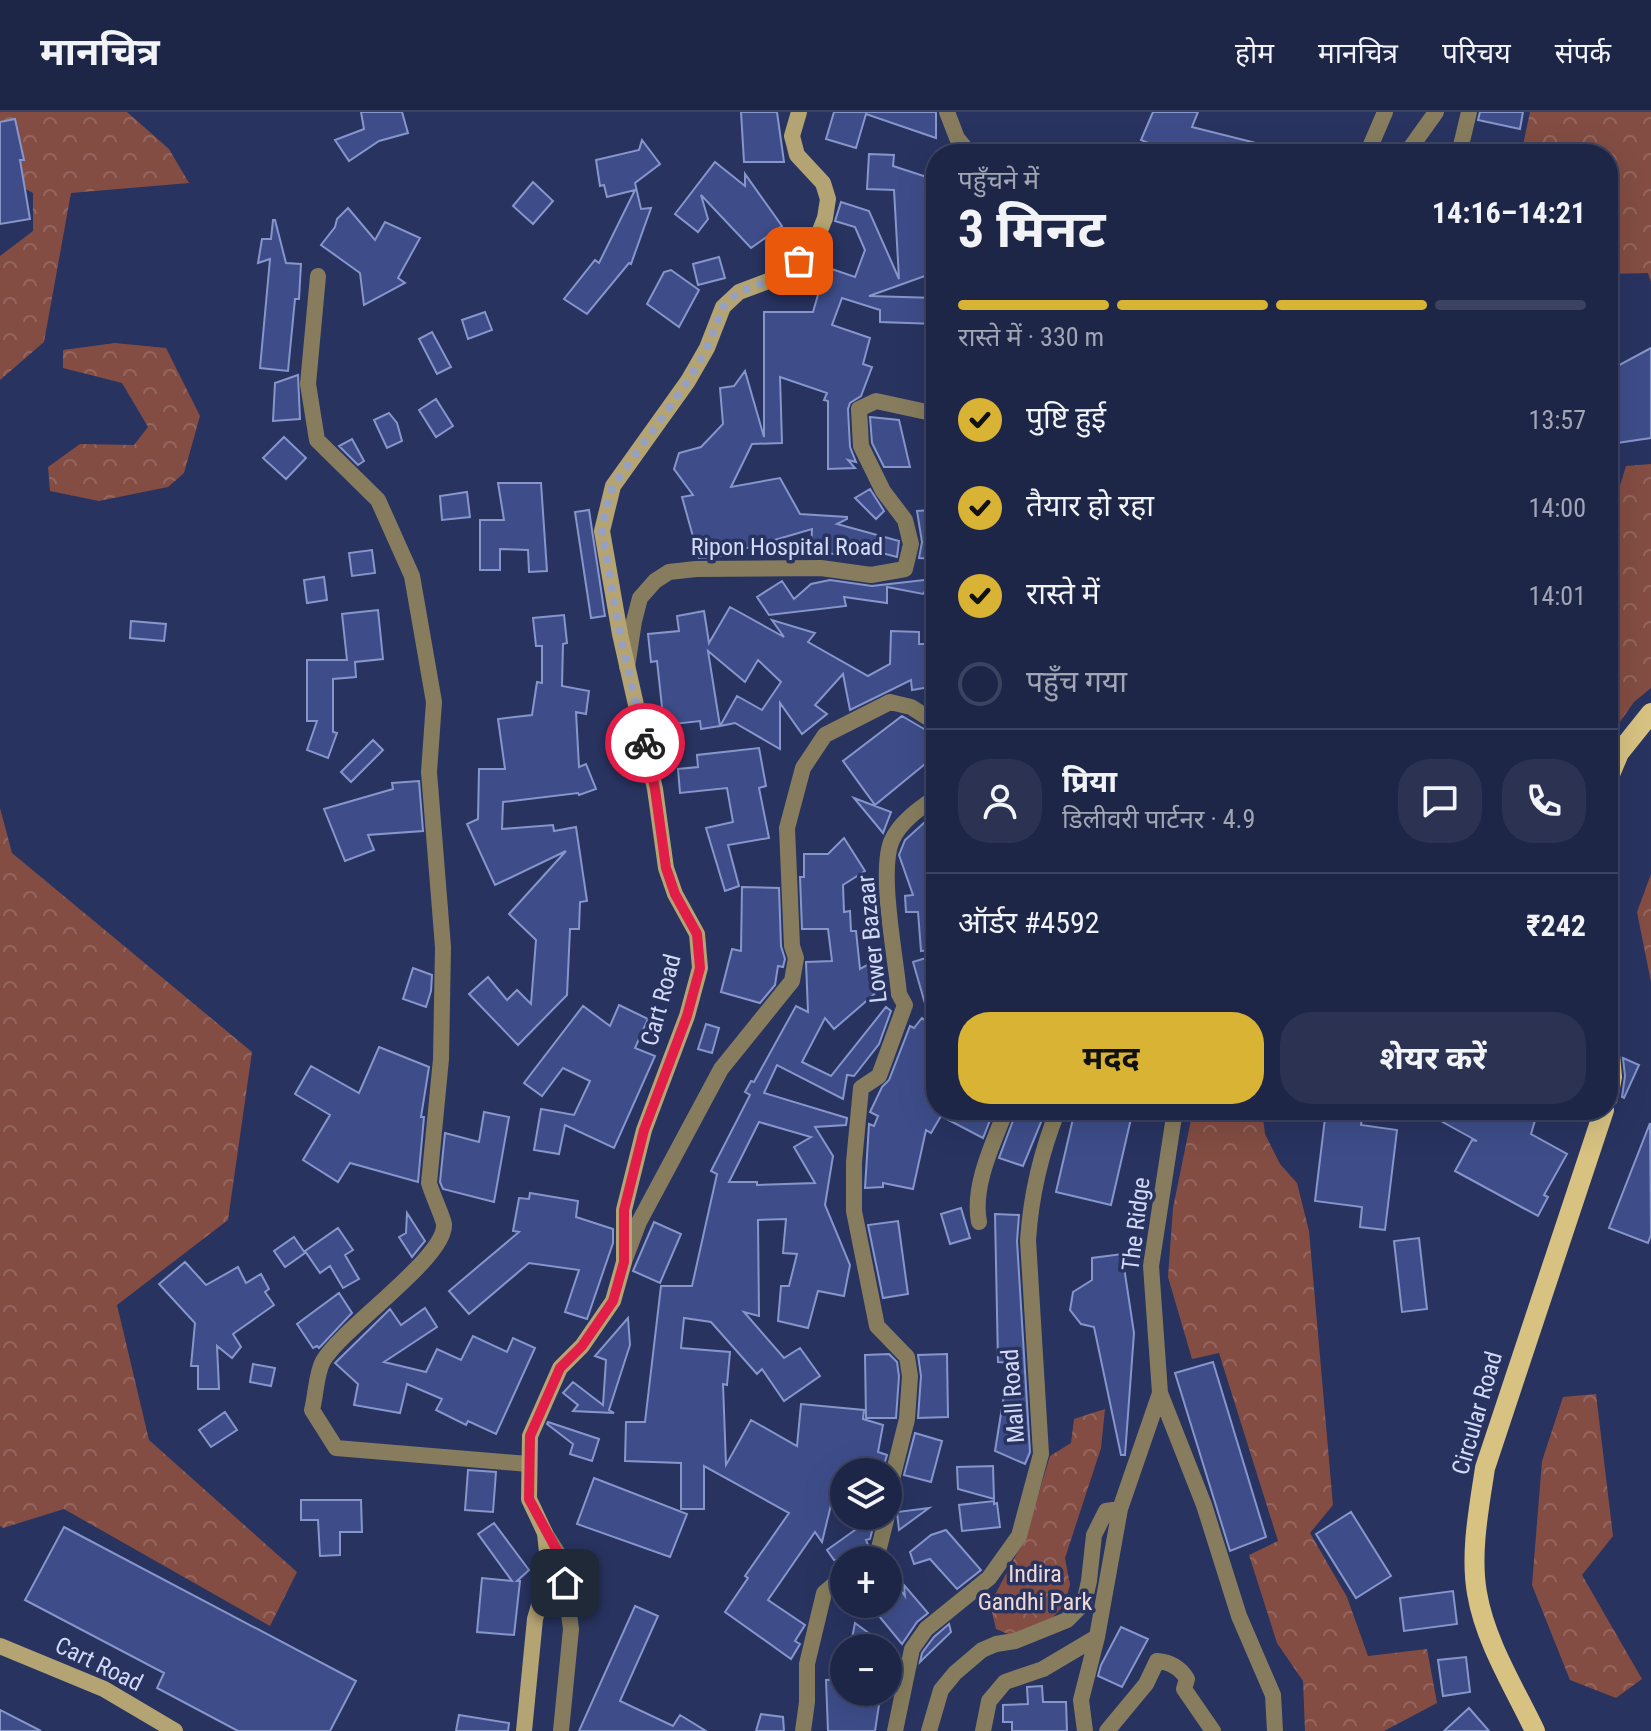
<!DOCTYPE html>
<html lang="hi">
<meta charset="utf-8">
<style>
body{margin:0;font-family:"Roboto Condensed","Noto Sans Devanagari",sans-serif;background:#2b3252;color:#f1f3f6;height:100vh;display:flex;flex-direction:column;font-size:30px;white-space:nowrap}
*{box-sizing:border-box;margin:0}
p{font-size:26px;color:#a1a5b4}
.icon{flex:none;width:44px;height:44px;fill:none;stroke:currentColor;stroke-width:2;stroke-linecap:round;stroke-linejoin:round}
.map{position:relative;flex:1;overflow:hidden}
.side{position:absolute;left:926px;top:32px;width:692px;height:976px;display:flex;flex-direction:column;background:#1e2648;border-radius:32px;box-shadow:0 8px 32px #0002,0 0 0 2px #3c4360}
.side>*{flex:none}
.fabs{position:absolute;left:830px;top:1346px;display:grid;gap:16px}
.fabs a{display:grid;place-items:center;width:72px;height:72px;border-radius:50%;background:#1e2648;box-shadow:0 8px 32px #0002,0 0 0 2px #3c4360;font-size:40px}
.pin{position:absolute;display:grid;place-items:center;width:68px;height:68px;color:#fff;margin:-34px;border-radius:16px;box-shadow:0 4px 12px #0006}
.courier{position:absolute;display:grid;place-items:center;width:80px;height:80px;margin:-40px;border:6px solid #e11d48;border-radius:50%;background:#fff;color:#222;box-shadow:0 2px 10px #0007}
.overview em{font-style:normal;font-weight:700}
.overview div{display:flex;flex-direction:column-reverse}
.overview{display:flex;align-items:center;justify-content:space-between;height:136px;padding:0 32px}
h1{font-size:52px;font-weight:700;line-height:60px}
.bar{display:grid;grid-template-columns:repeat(4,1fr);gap:12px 8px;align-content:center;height:96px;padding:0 32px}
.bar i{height:10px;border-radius:6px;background:#3c4360}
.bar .active{background:#d9b334}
.bar p{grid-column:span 4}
.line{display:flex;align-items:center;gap:20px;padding:0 32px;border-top:2px solid #3c4360}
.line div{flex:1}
.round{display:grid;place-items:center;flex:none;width:84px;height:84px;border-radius:32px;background:#2b3252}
ol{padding:0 32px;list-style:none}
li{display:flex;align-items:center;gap:24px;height:88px}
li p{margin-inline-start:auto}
li .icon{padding:8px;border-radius:50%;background:#d9b334;color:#111;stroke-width:4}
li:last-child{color:#a1a5b4}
li i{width:44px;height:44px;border:4px solid #3c4360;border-radius:50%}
.primary-button{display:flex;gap:16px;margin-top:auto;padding:16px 32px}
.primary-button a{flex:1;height:92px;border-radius:32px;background:#d9b334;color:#111;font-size:32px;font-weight:700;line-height:92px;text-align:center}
.primary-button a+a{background:#2b3252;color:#f1f3f6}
header{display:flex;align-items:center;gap:48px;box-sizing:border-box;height:112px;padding:0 40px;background:#1e2648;border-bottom:2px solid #3c4360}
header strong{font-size:38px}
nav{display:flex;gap:44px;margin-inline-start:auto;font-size:28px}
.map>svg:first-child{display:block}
.forest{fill:url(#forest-crowns)}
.building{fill:#3e4d8a;stroke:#8696cb;stroke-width:2;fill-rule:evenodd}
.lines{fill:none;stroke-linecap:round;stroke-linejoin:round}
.minor{stroke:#877d5e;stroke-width:16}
.secondary{stroke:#b5a473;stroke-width:16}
.primary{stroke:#d8c282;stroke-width:20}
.done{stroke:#96a0c2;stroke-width:8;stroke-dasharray:0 14.4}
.route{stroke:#e11d48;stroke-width:10}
.labels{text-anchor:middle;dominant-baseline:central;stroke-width:7;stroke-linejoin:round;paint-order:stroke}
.street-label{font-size:24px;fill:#d2daf7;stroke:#283360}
.park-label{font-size:24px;fill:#f1dad5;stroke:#283360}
</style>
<header>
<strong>मानचित्र</strong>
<nav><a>होम</a><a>मानचित्र</a><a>परिचय</a><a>संपर्क</a></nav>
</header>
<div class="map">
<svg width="1651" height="1619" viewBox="0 0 1651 1619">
<defs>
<pattern id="forest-crowns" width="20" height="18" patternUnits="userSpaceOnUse" patternTransform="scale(2)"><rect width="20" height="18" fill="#834d43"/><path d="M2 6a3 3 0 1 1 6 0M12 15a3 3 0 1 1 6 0" fill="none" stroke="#94665f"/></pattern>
</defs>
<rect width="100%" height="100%" fill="#283360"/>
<path class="forest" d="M0 0H127L169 37 189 71 71 81 44 230 0 268V144L33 119V81L0 63Z
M1530 0H1651V170L1648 161 1608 162V42H1521Z
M115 231 166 236 200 304 184 361 168 375 99 389 50 379 48 355 80 332 134 333 148 315 122 271 63 256V238Z
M1651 352V576L1634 590 1615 617 1608 614V405L1612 400 1626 354Z
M0 696 12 741 252 940 228 1108 117 1193 149 1328 297 1460 270 1514 64 1397 3 1416 0 1414Z
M1651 762V870L1637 800Z
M1193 998H1262L1265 1022 1280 1052 1297 1071 1309 1119 1333 1393 1310 1421 1347 1485 1368 1544 1427 1537 1437 1591 1384 1619H1305L1303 1569 1277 1531 1249 1443 1278 1429 1219 1241 1192 1247 1168 1165 1173 1096Z
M1596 1282 1613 1424 1582 1463 1642 1567 1616 1586 1570 1568 1532 1473 1542 1349 1563 1285Z
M1105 1297 1101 1336 1065 1446 1070 1473 1064 1493 1047 1512 1013 1524 996 1517 990 1492 1025 1426 1050 1344 1071 1331 1074 1307Z"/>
<path class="building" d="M361 0H402L408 21 379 29 349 49 335 28 364 17Z
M741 0H777L784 50H744Z
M834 0H936V26L866 2 856 36 826 27Z
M1153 0H1198L1192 15 1280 37 1279 42H1175L1141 28Z
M1480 0H1523L1520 17 1478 8Z
M15 7 24 48H20L30 107 0 112V10Z
M642 28 660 52 635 71 641 97 651 96 631 152 629 151 587 202 564 187 595 148 599 151 635 78 607 85 604 73 600 74 596 48 639 38Z
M869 42 894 43 893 54 936 68V84H934L936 160 869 184 936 186V212L880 210V198L842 186 832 213 870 226 863 252 872 255 861 284 850 291 848 297 850 335 856 350 848 348 855 356 828 357V289L824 288 827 281 780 265 782 331 752 332 731 375 780 366 800 402 847 405V407L837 412 899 429 897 445 836 429V442L811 441 812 417 713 446H699L682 385 693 383 674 357 679 341 701 335 723 312 720 276 734 274 745 259 764 325V200H813L826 155 855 165 865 138 855 115 835 109 841 90 869 99 899 167 894 78 867 77Z
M715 50 745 74V62L782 114 751 136 701 83 708 107 698 120 675 102Z
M533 70 553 89 533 112 513 94Z
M348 96 375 128 385 110 420 126 398 166 405 171 364 193 360 161 321 133 335 115 337 107Z
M273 108H275L286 151 301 152 299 187H295L288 259 260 256 270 147 258 151 262 127H271Z
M719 145 725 166 698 173 693 152Z
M671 158 699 178 679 215 647 192 664 160Z
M485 200 492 218 468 227 462 208Z
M432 220 451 255 437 262 419 227Z
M1651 236V326L1610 332 1608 259Z
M298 263 300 307 273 309 275 271Z
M436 287 453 314 436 325 419 298Z
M389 301 397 311 402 329 387 336 374 308Z
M870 305 899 308 910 355H884L872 331Z
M284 325 306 346 286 367 263 346Z
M352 327 364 349 358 353 339 334Z
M498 371H541L547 459 529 460 528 438 500 437V458H480V408H504Z
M870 377 884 399 876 407 855 386Z
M467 380 470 405 442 408 440 384Z
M589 398 605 504 591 506 575 400Z
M931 398 936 447 919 446 922 430 917 399Z
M372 438 375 461 352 464 349 441Z
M324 465 327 488 307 491 304 468Z
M933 467 923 482 887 475V491L844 485 846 494 769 503 757 485 782 469 794 487 811 472 830 468 872 474Z
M730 495 784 525 772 508 815 521 808 530 868 564 890 552 891 519 919 520V532H936V574L912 578 911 568 850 598 843 562 815 593 827 602 802 622 780 591V637L735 611 720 614 737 584 762 598 781 570 758 548 745 570 708 539 720 614 701 617 700 609 664 613 657 549 651 550 648 522 679 519 677 504 704 499 709 531Z
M378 498 383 547 355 550 356 565 333 567V620L337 621 328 646 307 638 317 609H307V548H347L342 502Z
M564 503 567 531 563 532 562 574 589 579 586 602 576 600 579 655 586 652 596 677 579 683 578 681 503 690 502 717 553 713 554 719 576 715 587 789 580 790 579 817H570L567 883 518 933 469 882 488 865 507 888 517 878 531 892 536 828 509 802 566 739 495 773 467 712 478 707 479 657H505L498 607 532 603 537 570 542 571V534H536L533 506Z
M131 509 166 512 164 529 130 526Z
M902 604 936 624V643L875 693 843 649Z
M373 628 383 638 351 670 341 660Z
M759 636 766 674 759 676 769 726 728 733 739 774 725 779 706 716 733 710 727 676 680 681 678 657 698 655 697 643Z
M419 669 423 719 368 723 374 738 345 749 324 697 393 677 392 671Z
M854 686 891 700 883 721Z
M936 700V837L921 839 918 800H906L905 784 913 783 899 743 905 728Z
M844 726 865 759 843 773 844 800 850 799 851 819H856L860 857 873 850 886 872 834 917 825 906 802 950 831 964 886 895 891 899 879 932 854 964 847 963 843 987 777 953 764 981 847 1006 846 1013 815 1015 833 1044 825 1093 850 1153 844 1184 818 1179 808 1216 778 1209 781 1174H789L797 1142 783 1141 786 1107 758 1108 759 1204 744 1200 784 1246 800 1236 820 1264 784 1289 762 1257 757 1262 711 1210 684 1206 681 1236 730 1240 727 1273 723 1272 726 1353 751 1308 797 1334 801 1292 864 1298 863 1307 883 1313 878 1340 887 1343 882 1360H839L822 1430 815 1420 768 1488 805 1513 795 1529 800 1532 791 1547 725 1500 748 1466 745 1464 789 1401 704 1354V1397H681V1351L625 1349 626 1310H645L661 1174H692L717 1062 711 1059 750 983 745 980 751 969 754 970 796 894 808 900 806 850 832 849 828 817H802L800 765H804V742H828ZM759 1010 811 1025 794 1035 815 1071 757 1073V1070H729Z
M742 775 779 776 781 834 785 847 783 855 778 854 775 873 760 891 721 880 732 837 741 839Z
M926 846 936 882V900L928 902 913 850Z
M413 856 432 863 431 879 426 895 403 887Z
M619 893 648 907 635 936 655 944 614 1036 565 1013 559 1042 534 1038 541 997 574 1003 590 969 563 956 542 984 524 971 583 894 610 914Z
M922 906 936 917V998H994L983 1026 941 1004 931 1021 926 1018 913 1077 883 1071V1075L865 1076 869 1012 874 1014 878 1004 870 1000 882 975 889 968 910 914 914 916Z
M706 912 719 916 712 941 698 937Z
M379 935 429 955 421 1005H424L418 1070 350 1051 338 1070 303 1048 330 1003 295 982 311 954 359 981Z
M1623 946 1639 953 1624 986 1622 985 1625 964Z
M1017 998H1046L1023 1054 999 1046Z
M1075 998H1133L1111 1093 1056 1080Z
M1326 998H1363L1361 1013 1397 1018 1385 1118 1360 1115 1362 1095 1315 1089Z
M1421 998H1489L1507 1008 1510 998H1538L1531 1022 1567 1042 1544 1083 1548 1085 1538 1104 1455 1059 1472 1028 1477 1029Z
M484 1000 509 1005 494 1090 443 1077 440 1070 445 1021 479 1030Z
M1650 1011 1651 1123 1648 1131 1609 1116Z
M530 1081 578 1089 576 1105 613 1117V1131L587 1207 565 1200 579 1158 529 1151 469 1202 449 1179 519 1120 513 1119 519 1086 529 1087Z
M961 1096 970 1126 950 1132 941 1102Z
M407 1101 425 1129 412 1145 399 1125 406 1121Z
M995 1102 1019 1103 1017 1129 1030 1340 1025 1352 995 1339 1004 1283 1011 1284 1010 1251 998 1250Z
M898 1109 908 1182 883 1186 868 1113Z
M654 1110 681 1122 660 1171 633 1159Z
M338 1116 353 1138 345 1143 359 1167 343 1176 330 1154 320 1161 305 1139Z
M294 1125 305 1141 285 1155 274 1139Z
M1419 1126 1427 1197 1402 1200 1394 1129Z
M1122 1142 1134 1221 1125 1343H1121L1094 1215 1081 1212 1070 1198 1073 1180 1092 1168V1146Z
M185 1150 206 1173 238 1155 246 1171 261 1162 269 1177 265 1180 274 1193 233 1222 241 1235 232 1246 217 1234 219 1277H198V1254H191L195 1211 159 1172Z
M339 1181 352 1201 319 1236 317 1234 313 1236 297 1212Z
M425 1196 437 1215 384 1250 426 1260 437 1237 461 1248 473 1224 507 1240 513 1226 535 1236 496 1322 468 1309 466 1313 436 1298 442 1287 407 1272 400 1301 354 1293 358 1272 335 1251 390 1197 401 1213Z
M628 1206 630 1233 609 1298 614 1301 573 1299 578 1293 563 1281 573 1270 603 1293 606 1248 595 1244Z
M889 1242 897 1250 899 1264 896 1306H866L865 1243Z
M947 1242 948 1305 918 1306 921 1264 918 1243Z
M1213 1250 1266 1425 1230 1439 1175 1261Z
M253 1252 275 1256 271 1274 250 1270Z
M225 1300 237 1318 211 1335 199 1318Z
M548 1310 599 1327 592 1349 570 1342 573 1332 547 1312Z
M915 1321 942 1329 931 1370 904 1363Z
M993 1354 994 1387 958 1377 957 1355Z
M468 1358 496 1360 493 1400 465 1398Z
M594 1366 687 1402 670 1445 577 1412Z
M301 1388H361L362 1420H340V1443L320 1444 318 1408H301Z
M994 1389V1392L997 1391 1000 1415 962 1419 959 1393Z
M929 1396 899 1418 897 1400Z
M1351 1400 1391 1464 1356 1486 1316 1422Z
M865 1404H876L870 1427 866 1428 868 1433 859 1439 855 1448H834L827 1438 862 1413Z
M494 1411 529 1458 517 1469H520L514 1523 477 1520 482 1466 512 1469 478 1422Z
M64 1415 356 1569 330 1619H238L157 1576 164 1561 25 1488Z
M946 1418 981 1458 957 1477 930 1447 914 1452 910 1440 931 1423Z
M888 1459 905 1484 904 1473 928 1501 917 1510 902 1532 869 1492H888Z
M1453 1479 1457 1512 1404 1519 1400 1486Z
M635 1494 658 1504 620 1589 673 1614 680 1603 706 1619H579Z
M855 1511 889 1536H850Z
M949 1512 951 1520 920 1550 922 1541 934 1525Z
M1121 1515 1148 1527 1122 1575 1098 1564 1101 1553Z
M1466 1545 1470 1580 1443 1584 1438 1548Z
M844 1567V1580H881L875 1619H828L826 1568Z
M1042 1574 1043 1590H1066L1067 1619H1012V1610H1003V1593L1028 1592 1027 1575Z
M1469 1596 1489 1619H1444Z
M0 1598 41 1619H0Z
M761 1602 783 1605 784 1619H756Z
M459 1603 509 1611 508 1619H456Z"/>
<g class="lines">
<path class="minor" d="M947 0 957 26 970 42
M1367 42 1385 0
M1406 42 1436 0
M1459 42 1469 0
M318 164 308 272 317 328 378 388 412 464 434 590 429 660 443 835 441 947 429 1071C432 1082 443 1105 444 1112 447 1145 343 1215 323 1249 316 1262 316 1283 312 1298L336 1336 528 1352
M627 555 634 509 640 486 655 469 669 460 696 457 821 456 871 463 905 457 911 432 905 408 883 379 861 334 859 297 876 289 936 302
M1175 998 1151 1154 1160 1281 1204 1393 1239 1504 1273 1583 1275 1619
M979 1110C972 1074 993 1032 1006 998
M625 1147 639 1110 721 957 792 869 796 846 792 834 787 716 803 656 825 623 890 590 911 595 936 611
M888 1383 907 1307 910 1264 907 1245 877 1214 854 1099V1050L861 976 879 964 905 893 899 882C896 846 878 758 892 728 900 710 920 696 936 685
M545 1421 562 1448 571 1517 561 1619
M866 1448 878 1440 887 1404
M803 1619 807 1590V1552L824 1481 844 1464
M895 1619 912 1537 926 1517 989 1466 1019 1424 1041 1342 1028 1128C1031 1083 1041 1040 1058 998
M929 1619 941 1578 955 1561 982 1538 996 1532 1015 1529 1067 1508 1084 1491 1089 1469 1094 1423 1106 1399 1120 1397
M983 1619 989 1589 1005 1570 1043 1557 1097 1525
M1085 1619 1081 1588 1097 1525 1120 1397 1160 1281
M1107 1619 1146 1572 1157 1549C1170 1550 1180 1555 1187 1567L1184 1577 1213 1619"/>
<path class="secondary" d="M0 1534 104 1577 175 1619
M524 1619 535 1507 549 1459 545 1421 529 1387 530 1324 560 1256 582 1234 613 1189 624 1150V1098L644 1018 687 904 700 856 697 822 675 782 666 756 655 677 620 522 602 419 613 374 688 269 707 236 723 195 739 180 779 165 799 149 817 126 825 106 828 87 823 71 797 43 792 24 799 0"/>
<path class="primary" d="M1608 667 1619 641 1651 601
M1608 922 1612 965 1608 986
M1535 1619C1514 1575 1485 1529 1477 1481 1470 1441 1479 1396 1485 1356L1604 998"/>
</g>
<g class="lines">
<path class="done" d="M645 631 620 522 602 419 606 395 613 374 688 269 707 236 723 195 739 180 779 165 799 149"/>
<path class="route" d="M565 1471 562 1448 529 1387 530 1324 560 1256 582 1234 613 1189 624 1150V1098L644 1018 687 904 700 856 697 822 675 782 666 756 655 677 645 631"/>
</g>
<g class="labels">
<g class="street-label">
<text x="787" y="435">Ripon Hospital Road</text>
<text transform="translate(872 827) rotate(-96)">Lower Bazaar</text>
<text transform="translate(661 888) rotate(-75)">Cart Road</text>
<text transform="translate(1136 1112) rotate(-83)">The Ridge</text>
<text transform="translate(1013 1284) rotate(-94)">Mall Road</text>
<text transform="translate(1477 1301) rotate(-74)">Circular Road</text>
<text transform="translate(99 1552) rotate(26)">Cart Road</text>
</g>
<g class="park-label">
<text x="1035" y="1462">Indira<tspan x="1035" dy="28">Gandhi Park</tspan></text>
</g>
</g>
</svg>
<div class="fabs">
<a><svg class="icon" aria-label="layers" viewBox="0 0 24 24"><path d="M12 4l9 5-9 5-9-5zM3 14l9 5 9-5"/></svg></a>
<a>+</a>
<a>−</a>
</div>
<div class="pin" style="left:799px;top:149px;background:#ea580c"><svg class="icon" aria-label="bag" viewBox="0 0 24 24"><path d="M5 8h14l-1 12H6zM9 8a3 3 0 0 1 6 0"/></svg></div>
<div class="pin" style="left:565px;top:1471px;background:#1f2937"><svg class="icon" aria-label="home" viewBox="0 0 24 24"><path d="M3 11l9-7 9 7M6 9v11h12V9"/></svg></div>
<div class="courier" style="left:645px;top:631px"><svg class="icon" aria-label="bike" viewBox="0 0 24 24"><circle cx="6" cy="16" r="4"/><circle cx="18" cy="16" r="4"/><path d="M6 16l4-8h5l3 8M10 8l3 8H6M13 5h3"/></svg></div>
<section class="side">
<div class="overview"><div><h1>3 मिनट</h1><p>पहुँचने में</p></div><em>14:16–14:21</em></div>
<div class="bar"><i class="active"></i><i class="active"></i><i class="active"></i><i></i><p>रास्ते में · 330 m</p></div>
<ol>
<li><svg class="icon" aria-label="check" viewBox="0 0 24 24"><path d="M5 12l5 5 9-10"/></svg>पुष्टि हुई<p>13:57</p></li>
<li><svg class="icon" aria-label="check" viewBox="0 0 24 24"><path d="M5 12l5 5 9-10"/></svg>तैयार हो रहा<p>14:00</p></li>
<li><svg class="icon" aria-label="check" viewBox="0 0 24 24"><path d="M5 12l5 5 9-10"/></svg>रास्ते में<p>14:01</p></li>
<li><i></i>पहुँच गया</li>
</ol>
<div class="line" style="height:144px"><a class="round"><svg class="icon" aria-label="person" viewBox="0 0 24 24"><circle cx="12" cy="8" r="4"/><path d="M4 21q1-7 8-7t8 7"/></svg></a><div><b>प्रिया</b><p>डिलीवरी पार्टनर · 4.9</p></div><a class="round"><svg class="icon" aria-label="chat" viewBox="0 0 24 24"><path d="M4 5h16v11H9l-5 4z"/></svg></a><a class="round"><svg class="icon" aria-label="phone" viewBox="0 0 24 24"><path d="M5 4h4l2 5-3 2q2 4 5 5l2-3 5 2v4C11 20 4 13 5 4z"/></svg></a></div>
<div class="line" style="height:104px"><div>ऑर्डर #4592</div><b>₹242</b></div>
<div class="primary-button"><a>मदद</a><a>शेयर करें</a></div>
</section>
</div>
